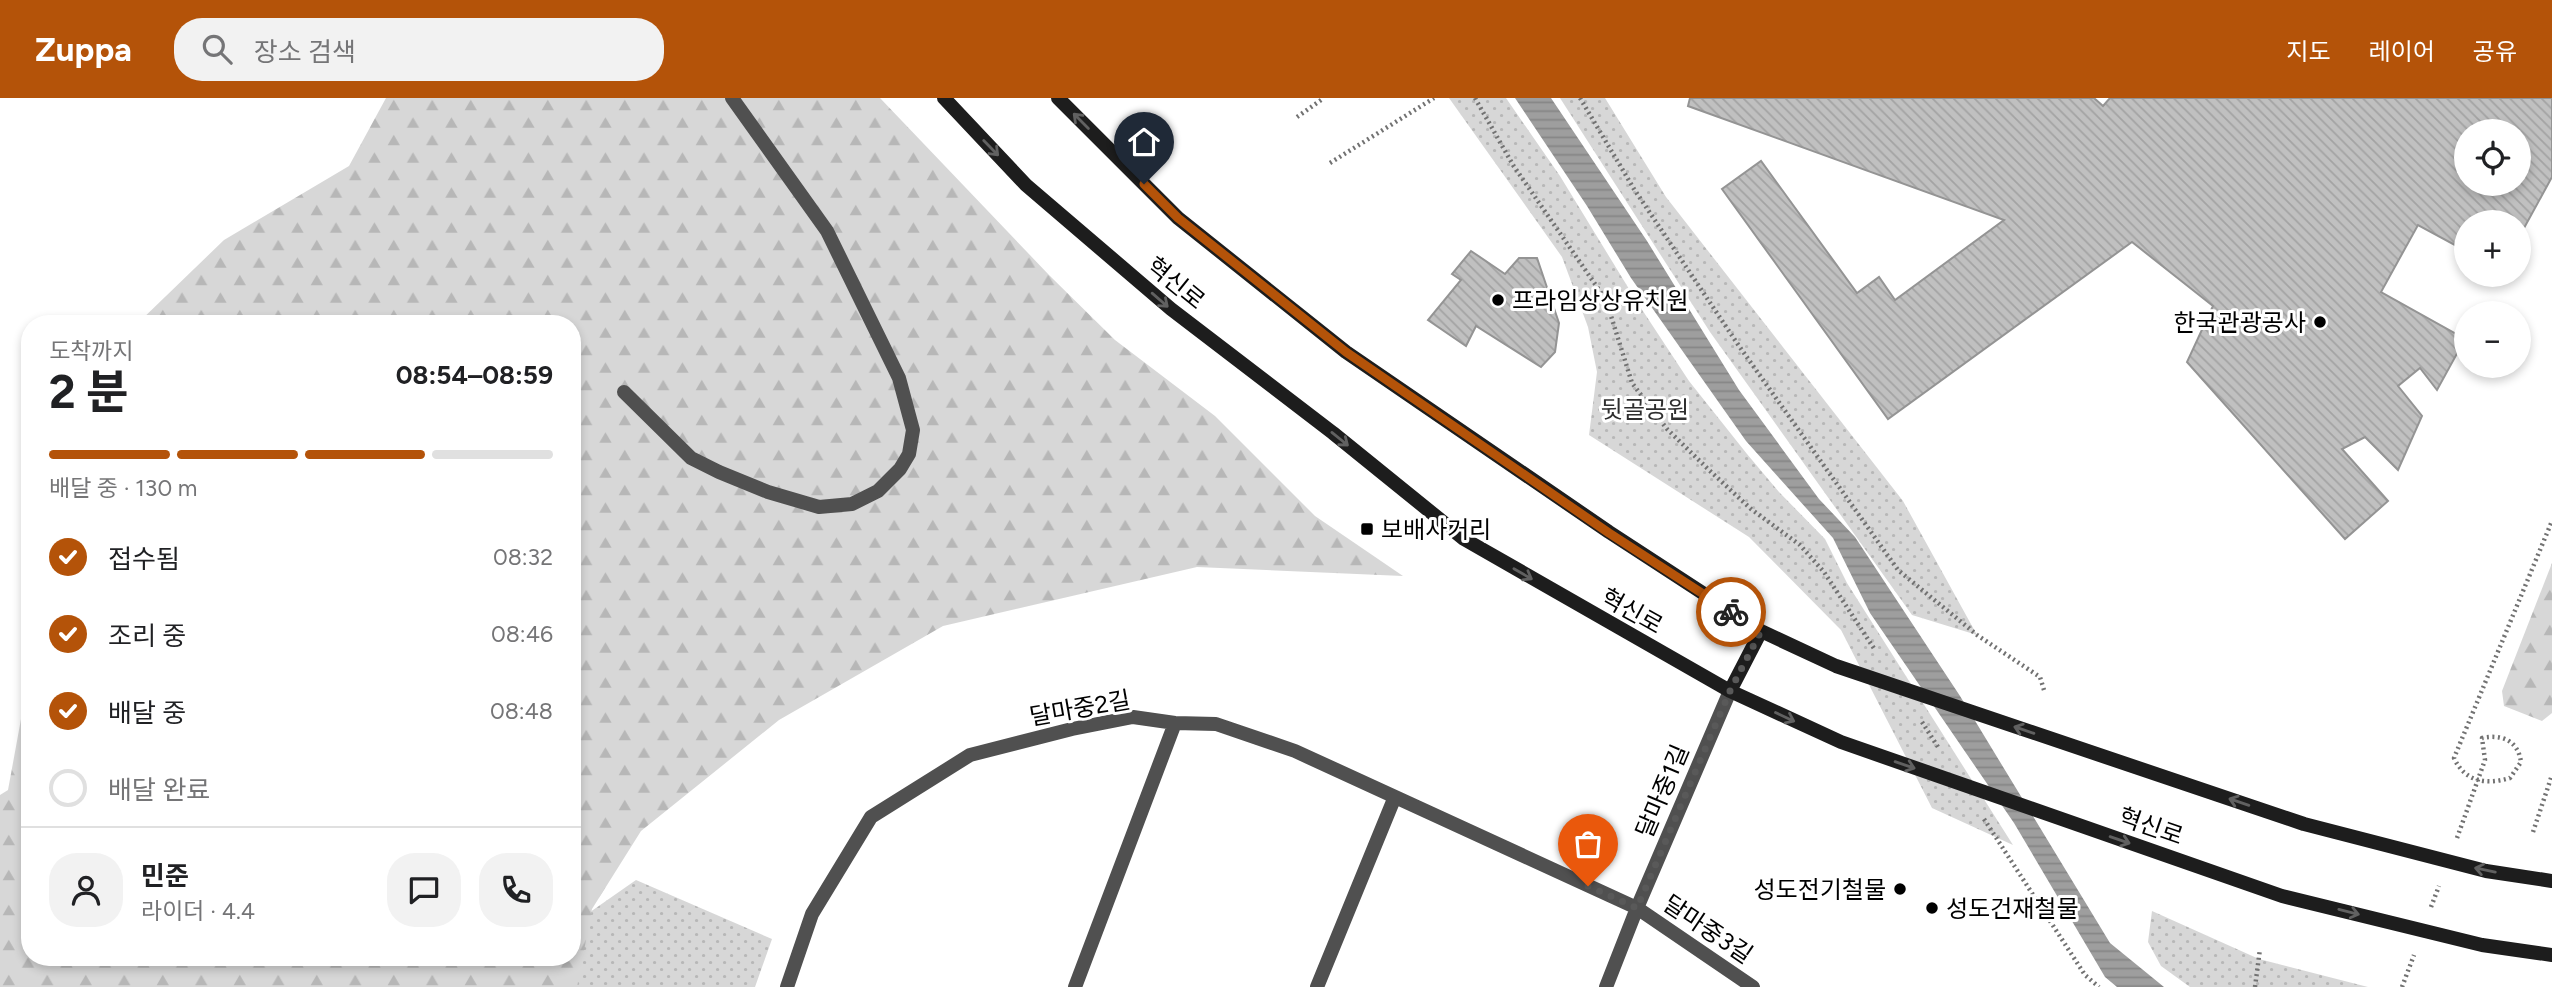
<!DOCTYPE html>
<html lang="ko">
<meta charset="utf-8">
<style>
body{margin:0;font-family:Figtree,"Noto Sans KR",sans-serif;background:#f2f2f2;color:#202124;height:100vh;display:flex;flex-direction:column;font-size:26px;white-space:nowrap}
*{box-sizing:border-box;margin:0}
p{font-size:23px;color:#757577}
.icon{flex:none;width:38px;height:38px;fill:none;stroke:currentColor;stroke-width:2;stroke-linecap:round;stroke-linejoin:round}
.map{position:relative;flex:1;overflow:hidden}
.details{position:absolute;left:21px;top:217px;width:560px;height:651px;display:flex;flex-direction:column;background:#fff;border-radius:28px;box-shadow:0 4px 10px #0003}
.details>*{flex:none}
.controls{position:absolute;left:2454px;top:21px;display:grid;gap:14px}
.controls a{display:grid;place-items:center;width:77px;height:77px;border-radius:50%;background:#fff;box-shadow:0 4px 10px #0003;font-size:35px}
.pin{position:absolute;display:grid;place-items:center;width:60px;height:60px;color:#fff;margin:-72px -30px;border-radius:50% 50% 50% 0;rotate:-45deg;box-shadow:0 0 7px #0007}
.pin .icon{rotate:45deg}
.courier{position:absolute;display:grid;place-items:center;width:70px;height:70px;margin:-35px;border:5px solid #b45309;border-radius:50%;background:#fff;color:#222;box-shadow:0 2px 9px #0007}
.overview em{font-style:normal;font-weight:700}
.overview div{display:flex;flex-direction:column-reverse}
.overview{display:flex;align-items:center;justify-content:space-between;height:119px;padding:0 28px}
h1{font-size:46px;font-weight:700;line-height:52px}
.bar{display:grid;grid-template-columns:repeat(4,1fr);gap:10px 7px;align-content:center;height:84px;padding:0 28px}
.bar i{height:9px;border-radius:5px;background:#e0e0e0}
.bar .on{background:#b45309}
.bar p{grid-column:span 4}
.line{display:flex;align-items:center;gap:18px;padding:0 28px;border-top:2px solid #e0e0e0}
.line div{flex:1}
.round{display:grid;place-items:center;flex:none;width:74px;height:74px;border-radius:28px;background:#f2f2f2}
ol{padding:0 28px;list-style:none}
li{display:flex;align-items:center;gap:21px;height:77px}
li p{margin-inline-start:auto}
li .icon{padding:7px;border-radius:50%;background:#b45309;color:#fff;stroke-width:4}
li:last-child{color:#757577}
li i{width:38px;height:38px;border:4px solid #e0e0e0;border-radius:50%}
header{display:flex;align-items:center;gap:42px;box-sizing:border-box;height:98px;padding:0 35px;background:#b45309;color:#fff}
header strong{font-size:33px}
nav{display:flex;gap:38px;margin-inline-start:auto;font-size:24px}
.search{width:490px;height:63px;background:#f2f2f2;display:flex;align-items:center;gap:18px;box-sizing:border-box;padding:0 24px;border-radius:28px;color:#757577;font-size:26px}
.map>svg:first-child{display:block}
.grass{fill:url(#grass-dots)}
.forest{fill:url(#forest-firs)}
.water{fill:url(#water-rules)}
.building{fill:url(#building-back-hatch);stroke:#949494;stroke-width:2;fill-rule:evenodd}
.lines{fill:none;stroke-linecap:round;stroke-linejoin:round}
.path{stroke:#727272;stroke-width:4.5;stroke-dasharray:2 3.5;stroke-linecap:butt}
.lane{stroke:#505050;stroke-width:14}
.street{stroke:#505050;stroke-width:14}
.secondary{stroke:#1d1d1d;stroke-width:14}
.oneway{stroke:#616161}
.done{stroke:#595959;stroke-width:7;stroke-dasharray:0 12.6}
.route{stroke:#b45309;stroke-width:9}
.poi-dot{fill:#000;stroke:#fff;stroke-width:2.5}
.labels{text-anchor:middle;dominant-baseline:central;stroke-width:6;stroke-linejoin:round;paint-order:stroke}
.street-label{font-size:24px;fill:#000;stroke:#fff}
.poi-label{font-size:24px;fill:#000;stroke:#fff;text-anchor:start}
.park-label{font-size:24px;fill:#2e2e2e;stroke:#fff}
</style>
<header>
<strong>Zuppa</strong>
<div class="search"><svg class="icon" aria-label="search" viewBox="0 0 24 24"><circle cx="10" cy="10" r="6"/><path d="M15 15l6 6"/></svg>장소 검색</div>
<nav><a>지도</a><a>레이어</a><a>공유</a></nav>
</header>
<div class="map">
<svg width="2552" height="889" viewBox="0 0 2552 889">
<defs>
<pattern id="grass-dots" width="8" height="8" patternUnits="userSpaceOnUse" patternTransform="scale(1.75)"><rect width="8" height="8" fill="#d7d7d7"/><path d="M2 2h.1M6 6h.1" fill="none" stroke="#b7b7b7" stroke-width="1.8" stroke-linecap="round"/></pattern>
<pattern id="forest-firs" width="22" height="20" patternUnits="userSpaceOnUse" patternTransform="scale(1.75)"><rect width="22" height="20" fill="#d7d7d7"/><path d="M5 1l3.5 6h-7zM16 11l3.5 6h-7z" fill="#b7b7b7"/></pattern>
<pattern id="water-rules" width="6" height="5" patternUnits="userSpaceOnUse" patternTransform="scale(1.75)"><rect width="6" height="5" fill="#9e9e9e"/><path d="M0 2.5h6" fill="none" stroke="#868686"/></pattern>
<pattern id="building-back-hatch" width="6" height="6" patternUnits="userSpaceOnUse" patternTransform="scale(1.75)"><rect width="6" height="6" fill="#c0c0c0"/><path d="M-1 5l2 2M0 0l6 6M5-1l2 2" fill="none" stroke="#a3a3a3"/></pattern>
</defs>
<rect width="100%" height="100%" fill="#fff"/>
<path class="grass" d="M1449 0H1506L1560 78 1637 204 1689 283 1747 356 1779 394 1825 441 1847 485 2013 747 1932 710 1841 532 1749 439 1589 337 1597 274 1588 229 1562 159Z
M1560 0H1605L1666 99 1903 403 1977 537 1912 517 1710 234Z
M636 782 772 841 755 889H559L572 859 573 826Z
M2152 813 2259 861 2368 889H2190L2161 868 2148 844Z"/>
<path class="forest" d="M386 0H880L1049 177 1115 242 1215 318 1315 418 1403 478 1197 469 943 528 779 622 641 733 592 811 577 889H0V697L8 692 30 572V859H572V226H137L224 142 349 68Z
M2552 465V615L2542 623 2504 608 2502 593Z"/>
<path class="water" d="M1515 0H1551L1647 143 1739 292 1819 401 1855 439 1960 598 2110 845 2164 889H2117L2105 879 2014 725 1870 515 1833 440 1746 343 1631 180 1587 108Z"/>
<path class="building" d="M1690 0H2094L2103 8 2110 0H2552V79L2518 141V124H2466V153L2418 127 2381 194 2465 241 2437 292 2420 270 2398 288 2422 318 2398 372 2365 339 2342 351 2388 403 2345 441 2187 264 2213 208 2132 144 1888 321 1722 91 1761 63 1857 195 1879 179 1895 202 2004 122 1688 8ZM2466 33H2518V86H2466Z
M1471 153 1505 176 1519 160H1537L1559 225 1555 254 1541 269 1476 228 1466 248 1428 222 1461 182 1452 176Z"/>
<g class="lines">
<path class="path" d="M1475 0 1513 67 1606 202 1632 285 1667 331 1709 372 1751 411 1800 447 1824 474 1875 552
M1580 0 1634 91 1739 248 1898 472 1977 537 2040 579 2044 592
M1297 19 1324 0
M1330 65 1434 0
M1922 624 1938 649
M1984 721 2085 877 2099 889
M2533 734 2552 677
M2457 740 2485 662 2482 640C2501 636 2518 642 2521 664L2510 680C2486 687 2465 684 2454 660L2552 423
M2431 809 2439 788
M2255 889 2260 851
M2402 889 2414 857"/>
<path class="lane" d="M624 294 691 360 719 374 768 394 819 409 852 406 878 393 900 371 909 356 913 332 899 280 827 133 732 0"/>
<path class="street" d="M787 889 812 816 871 719 970 657 1072 631 1133 619 1175 625 1216 626 1295 653 1637 810 1753 889
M1075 889 1175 625
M1317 889 1394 701
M1606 889 1637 810 1730 593"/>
<path class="secondary" d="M944 0 1026 87 1171 211 1333 335 1464 441 1730 593 1841 644 2282 798 2482 847 2552 857
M1058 0 1178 120 1346 254 1609 434 1761 533 1836 568 2304 726 2486 773 2552 783
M1730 593 1761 533"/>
</g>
<defs><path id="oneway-shaft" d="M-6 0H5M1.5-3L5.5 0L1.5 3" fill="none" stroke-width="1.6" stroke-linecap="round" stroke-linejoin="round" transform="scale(1.75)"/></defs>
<g class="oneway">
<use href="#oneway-shaft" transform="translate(1081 23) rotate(-135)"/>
<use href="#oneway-shaft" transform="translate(991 50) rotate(46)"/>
<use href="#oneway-shaft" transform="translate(1160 202) rotate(41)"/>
<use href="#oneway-shaft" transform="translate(1340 341) rotate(39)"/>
<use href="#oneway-shaft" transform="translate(1523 476) rotate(30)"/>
<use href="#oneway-shaft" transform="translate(1785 619) rotate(25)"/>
<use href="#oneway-shaft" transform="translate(2024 632) rotate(-161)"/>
<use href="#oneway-shaft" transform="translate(1905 667) rotate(19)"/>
<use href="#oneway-shaft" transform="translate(2239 704) rotate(-161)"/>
<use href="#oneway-shaft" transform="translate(2120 742) rotate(19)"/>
<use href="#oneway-shaft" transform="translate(2485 772) rotate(-168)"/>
<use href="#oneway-shaft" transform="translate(2349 814) rotate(14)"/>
</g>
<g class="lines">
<path class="done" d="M1588 788 1637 810 1730 593 1761 533 1731 514"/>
<path class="route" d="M1144 86 1178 120 1346 254 1609 435 1731 514"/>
</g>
<g class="poi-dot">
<circle cx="1498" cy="202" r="7"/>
<circle cx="2320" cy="224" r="7"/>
<rect x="1360" y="424" width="14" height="14" rx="3.5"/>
<circle cx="1900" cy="791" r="7"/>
<circle cx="1932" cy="810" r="7"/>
</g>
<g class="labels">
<g class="street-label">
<text transform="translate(1176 185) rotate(39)">혁신로</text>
<text transform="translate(1632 513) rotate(29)">혁신로</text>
<text transform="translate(1080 610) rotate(-10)">달마중2길</text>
<text transform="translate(1662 693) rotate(-67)">달마중1길</text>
<text transform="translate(2151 728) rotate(19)">혁신로</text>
<text transform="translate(1708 831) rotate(34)">달마중3길</text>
</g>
<g class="poi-label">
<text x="1512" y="202">프라임상상유치원</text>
<text x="2306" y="224" text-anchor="end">한국관광공사</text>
<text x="1381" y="431">보배사거리</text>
<text x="1886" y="791" text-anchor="end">성도전기철물</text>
<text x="1946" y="810">성도건재철물</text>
</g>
<g class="park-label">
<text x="1645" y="311">뒷골공원</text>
</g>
</g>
</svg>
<div class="controls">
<a><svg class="icon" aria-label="locate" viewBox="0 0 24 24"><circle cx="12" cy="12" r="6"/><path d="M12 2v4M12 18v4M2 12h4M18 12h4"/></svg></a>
<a>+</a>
<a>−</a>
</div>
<div class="pin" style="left:1588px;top:788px;background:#ea580c"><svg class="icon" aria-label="bag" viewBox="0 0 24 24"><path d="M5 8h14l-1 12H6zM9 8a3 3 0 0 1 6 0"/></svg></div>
<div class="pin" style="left:1144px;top:86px;background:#1f2937"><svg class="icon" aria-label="home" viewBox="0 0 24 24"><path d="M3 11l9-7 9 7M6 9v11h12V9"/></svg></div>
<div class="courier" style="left:1731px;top:514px"><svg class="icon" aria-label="bike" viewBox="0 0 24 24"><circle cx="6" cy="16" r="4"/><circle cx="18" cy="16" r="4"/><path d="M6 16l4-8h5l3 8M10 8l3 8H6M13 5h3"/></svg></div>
<section class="details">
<div class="overview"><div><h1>2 분</h1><p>도착까지</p></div><em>08:54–08:59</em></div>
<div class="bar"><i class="on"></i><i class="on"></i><i class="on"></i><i></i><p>배달 중 · 130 m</p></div>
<ol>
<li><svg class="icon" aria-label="check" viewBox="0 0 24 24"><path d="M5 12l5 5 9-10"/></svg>접수됨<p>08:32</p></li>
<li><svg class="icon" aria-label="check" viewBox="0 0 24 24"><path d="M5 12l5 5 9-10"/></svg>조리 중<p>08:46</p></li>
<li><svg class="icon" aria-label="check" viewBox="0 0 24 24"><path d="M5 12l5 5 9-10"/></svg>배달 중<p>08:48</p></li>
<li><i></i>배달 완료</li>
</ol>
<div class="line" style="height:126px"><a class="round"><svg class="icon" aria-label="person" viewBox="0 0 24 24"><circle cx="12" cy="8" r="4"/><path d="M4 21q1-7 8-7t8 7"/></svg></a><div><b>민준</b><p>라이더 · 4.4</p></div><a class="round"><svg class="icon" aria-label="chat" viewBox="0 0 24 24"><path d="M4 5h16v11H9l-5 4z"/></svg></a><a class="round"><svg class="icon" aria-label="phone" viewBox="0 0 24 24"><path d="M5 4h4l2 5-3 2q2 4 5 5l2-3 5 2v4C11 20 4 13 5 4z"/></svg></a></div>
</section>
</div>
